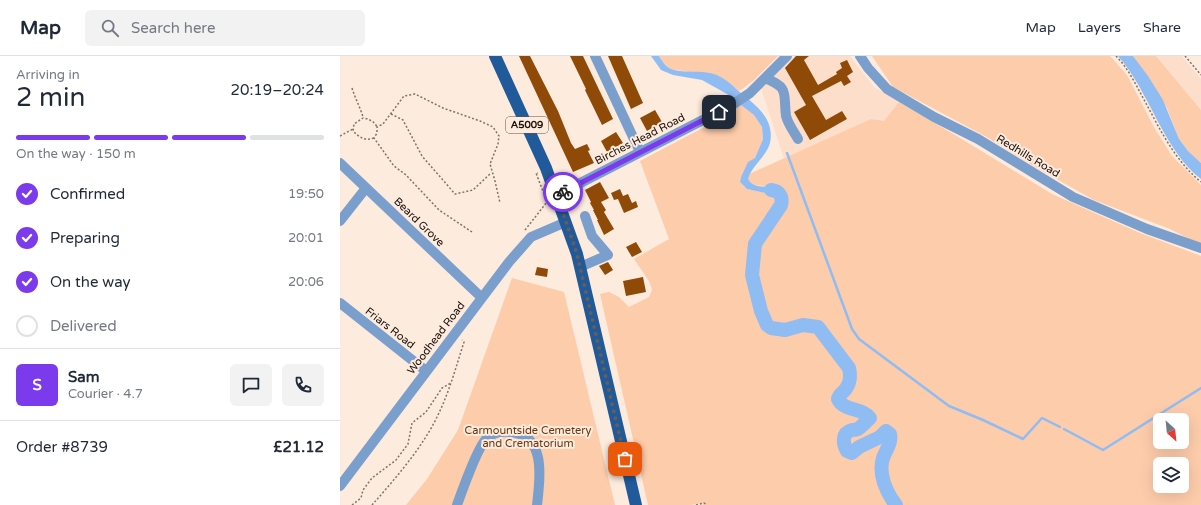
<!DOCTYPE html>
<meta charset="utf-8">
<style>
body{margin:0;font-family:"Varela Round",sans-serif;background:#f2f2f3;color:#1f2937;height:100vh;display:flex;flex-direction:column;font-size:15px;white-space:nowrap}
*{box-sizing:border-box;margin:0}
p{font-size:13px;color:#747a83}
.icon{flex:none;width:22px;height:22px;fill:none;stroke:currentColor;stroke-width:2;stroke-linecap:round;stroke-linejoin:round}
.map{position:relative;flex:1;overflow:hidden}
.panel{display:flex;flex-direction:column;background:#fff;width:340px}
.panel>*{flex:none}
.needle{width:26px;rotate:153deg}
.controls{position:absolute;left:813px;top:357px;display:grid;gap:8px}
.controls a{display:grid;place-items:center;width:36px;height:36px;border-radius:6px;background:#fff;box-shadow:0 4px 16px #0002;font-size:20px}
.pin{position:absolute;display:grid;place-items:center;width:34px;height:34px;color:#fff;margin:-17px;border-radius:8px;box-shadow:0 2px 6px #0006}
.courier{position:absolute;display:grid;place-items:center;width:40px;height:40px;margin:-20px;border:3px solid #7c3aed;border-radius:50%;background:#fff;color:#222;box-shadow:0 1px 5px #0007}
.headline em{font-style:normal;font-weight:600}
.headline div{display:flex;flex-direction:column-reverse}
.headline{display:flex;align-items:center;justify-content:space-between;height:68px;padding:0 16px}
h1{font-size:26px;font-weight:600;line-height:30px}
.bar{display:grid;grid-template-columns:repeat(4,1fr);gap:6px 4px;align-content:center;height:48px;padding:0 16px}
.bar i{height:5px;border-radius:3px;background:#e0e1e3}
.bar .on{background:#7c3aed}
.bar p{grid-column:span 4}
.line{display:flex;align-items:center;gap:10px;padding:0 16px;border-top:1px solid #e0e1e3}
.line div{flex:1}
.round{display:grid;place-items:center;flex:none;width:42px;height:42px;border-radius:6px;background:#f2f2f3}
ol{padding:0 16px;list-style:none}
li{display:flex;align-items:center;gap:12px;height:44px}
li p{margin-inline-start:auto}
li .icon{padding:4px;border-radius:50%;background:#7c3aed;color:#fff;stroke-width:4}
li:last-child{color:#747a83}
li i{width:22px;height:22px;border:2px solid #e0e1e3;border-radius:50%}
header{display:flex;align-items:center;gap:24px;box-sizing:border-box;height:56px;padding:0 20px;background:#fff;border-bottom:1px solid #e0e1e3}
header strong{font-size:19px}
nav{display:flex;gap:22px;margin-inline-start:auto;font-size:14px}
.search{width:280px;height:36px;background:#f2f2f3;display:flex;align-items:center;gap:10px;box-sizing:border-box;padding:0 14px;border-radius:6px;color:#747a83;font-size:15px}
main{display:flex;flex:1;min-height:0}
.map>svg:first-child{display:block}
.built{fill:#fddeca}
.green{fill:#fdccab;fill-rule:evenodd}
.water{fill:#8fbcf3}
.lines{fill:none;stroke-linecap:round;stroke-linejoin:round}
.stream{stroke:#8fbcf3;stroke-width:2.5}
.river{stroke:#8fbcf3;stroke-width:14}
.building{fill:#904a08}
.path{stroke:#807369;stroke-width:1.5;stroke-dasharray:2 2;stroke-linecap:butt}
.minor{stroke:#7a9fcd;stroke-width:10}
.major{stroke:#205a9a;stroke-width:12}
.done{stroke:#695d54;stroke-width:4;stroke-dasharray:0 7.2}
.route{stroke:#7c3aed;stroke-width:5}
.labels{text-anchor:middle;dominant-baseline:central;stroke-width:4;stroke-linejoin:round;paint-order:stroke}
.shield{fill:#fdebde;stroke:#5e5249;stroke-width:1}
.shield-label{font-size:10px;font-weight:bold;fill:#1a1009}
.street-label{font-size:11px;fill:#1a1009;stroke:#fdebde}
.park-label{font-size:11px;fill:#69370e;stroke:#fdebde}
</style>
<header>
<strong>Map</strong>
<div class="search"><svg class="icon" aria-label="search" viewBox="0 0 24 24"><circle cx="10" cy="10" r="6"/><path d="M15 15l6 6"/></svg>Search here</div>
<nav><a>Map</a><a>Layers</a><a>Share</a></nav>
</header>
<main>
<section class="panel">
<div class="headline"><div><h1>2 min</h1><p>Arriving in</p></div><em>20:19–20:24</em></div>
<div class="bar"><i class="on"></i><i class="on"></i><i class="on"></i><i></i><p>On the way · 150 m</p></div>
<ol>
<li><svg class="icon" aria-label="check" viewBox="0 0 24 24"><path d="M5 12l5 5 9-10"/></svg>Confirmed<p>19:50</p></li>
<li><svg class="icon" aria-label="check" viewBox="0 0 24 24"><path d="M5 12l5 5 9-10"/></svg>Preparing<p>20:01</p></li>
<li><svg class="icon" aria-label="check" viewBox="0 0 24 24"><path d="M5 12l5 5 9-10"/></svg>On the way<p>20:06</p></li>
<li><i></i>Delivered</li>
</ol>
<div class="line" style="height:72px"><b class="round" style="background:#7c3aed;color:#fff">S</b><div><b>Sam</b><p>Courier · 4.7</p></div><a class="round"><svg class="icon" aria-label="chat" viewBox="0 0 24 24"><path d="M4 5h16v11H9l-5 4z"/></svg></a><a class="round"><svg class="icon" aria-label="phone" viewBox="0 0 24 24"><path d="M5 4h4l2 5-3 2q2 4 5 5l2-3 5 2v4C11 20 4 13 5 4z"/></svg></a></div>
<div class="line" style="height:52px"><div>Order #8739</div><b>£21.12</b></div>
</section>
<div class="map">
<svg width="861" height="449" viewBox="0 0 861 449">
<rect width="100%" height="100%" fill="#fdebde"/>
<path class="built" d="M456 0H510L534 31 559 46 544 66 531 63 444 103 421 32 442 8Z
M816 0H842L861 23V54Z"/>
<path class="green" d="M319 0H438L413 25 399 35 379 20 330 13 323 6Z
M532 0H770L787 19 815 73 832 100 861 129V189L830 173 754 144 695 111 645 80 553 31Z
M793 0H816L861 54V107L848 95 839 83 827 52Z
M559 46 615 79 712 138 800 177 861 200V449H363L362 447 351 449H308L260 238 269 236 279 241 289 251 309 241 312 234 309 225 294 203 329 183 300 105 378 64 401 48 414 59 422 71 423 83 415 102 408 107 401 121 400 126 407 133 435 139 438 143V147L446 145C441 140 434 134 427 131 419 128 413 132 407 122L409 118 531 63 544 65ZM820 364H842V386H820ZM820 408H842V430H820Z
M172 222 224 236 275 449H66L87 423 118 374Z"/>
<path class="water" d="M311 0H319C322 5 326 11 331 13 345 18 366 13 379 20 387 24 394 31 401 37 417 50 435 64 430 87 426 101 412 109 408 123 415 136 434 126 445 138L446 145 438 147V143L435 139 407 133 400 126 401 121 408 106 415 102 423 83 422 71 414 59 387 38 362 24 333 19 321 14Z
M778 0H793L808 20 823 44 839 83 848 95 861 107V123C823 94 810 36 778 0Z"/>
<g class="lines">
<path class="stream" d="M447 97 512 273 519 283 609 350 643 364 683 383 702 362 720 371
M724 373 763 394 861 332"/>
<path class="river" d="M431 134C440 135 443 141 441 149L415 188 412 219 421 255 427 269 431 272 445 274 463 269 478 271 509 312C511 320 510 329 504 335 501 338 499 339 498 343 504 356 522 351 530 362 527 365 522 370 518 373 513 375 517 373 512 374 501 377 503 388 507 395L512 397 519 391 540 381 546 375 550 378C552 387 546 394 543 402 538 418 546 436 556 449"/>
</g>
<path class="building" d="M179 0H190L218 55 231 87 235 93 247 88 250 94 248 95 254 107 233 116Z
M230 0H243L273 63 262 69 245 34 246 33Z
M268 0H282L303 47 291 53Z
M456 0H469L464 4 478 29 497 18 496 16 502 12 500 7 507 4 513 16 507 20 511 26 504 30 501 25 472 40 486 64 502 55 507 63 470 84 454 56 466 49 445 12Z
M315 54 322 66 307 75 300 62Z
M276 76 283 87 267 96 261 85Z
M260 126 269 142 261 146 266 154 264 156 274 173 264 179 257 164H258L253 154H254L250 147 251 146 245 134Z
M280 133 283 140 288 138 292 147 296 145 298 151 284 157 278 143 274 144 271 137Z
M296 186 302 196 292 201 286 191Z
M268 206 273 214 265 219 259 210Z
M197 211 208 213 207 221 195 219Z
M303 221 306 236 286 240 283 225Z"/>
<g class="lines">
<path class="path" d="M776 0C787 11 794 25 801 38 818 69 833 103 861 126
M845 0 861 19
M12 32C15 42 20 51 23 61
M51 58 63 64 82 100 115 138 133 134 151 117
M0 80 13 73
M34 82C25 85 20 82 13 75L14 68 23 62C29 63 34 65 37 71
M185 174 207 146 196 117H198
M132 176 99 154 66 119 54 110 34 82 37 77V71L43 68 64 40 75 38 103 52 140 65 153 71 159 80 158 88 150 108 155 125 160 147
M12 449 21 442 23 434 32 422 56 404 68 388 72 367 86 356 102 332 111 327
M32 449C55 423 82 392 97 361 109 337 116 311 124 286L122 284
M356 449 364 447 367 449"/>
<path class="minor" d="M255 0 300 96
M520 0 528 12 547 33 594 61 638 83 733 141 807 173 861 192
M425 22C450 32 443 37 446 60 448 68 454 76 458 83
M0 107 141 241
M217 139 392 49 410 37 447 0
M0 165 26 132
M240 211 268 199 252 180 245 160
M0 247 86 315
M0 430 169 206 191 181 226 166
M117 449C122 435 138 390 147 382 154 376 162 375 170 376 207 379 200 423 197 449"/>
<path class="major" d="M155 0 206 112 237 198 296 449"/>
</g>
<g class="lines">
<path class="done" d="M223 136 217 139 237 198 285 403"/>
<path class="route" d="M223 136 379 56"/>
</g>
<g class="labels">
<rect class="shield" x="166" y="61" width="42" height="16" rx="3"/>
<g class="shield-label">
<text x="187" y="69">A5009</text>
</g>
<g class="street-label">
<text transform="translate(300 83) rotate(-27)">Birches Head Road</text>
<text transform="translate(688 100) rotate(31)">Redhills Road</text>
<text transform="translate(79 166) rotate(44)">Beard Grove</text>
<text transform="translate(50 272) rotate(38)">Friars Road</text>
<text transform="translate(96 282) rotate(-53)">Woodhead Road</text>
</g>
<g class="park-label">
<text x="188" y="374">Carmountside Cemetery<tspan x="188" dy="13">and Crematorium</tspan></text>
</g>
</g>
</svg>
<div class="controls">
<a><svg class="needle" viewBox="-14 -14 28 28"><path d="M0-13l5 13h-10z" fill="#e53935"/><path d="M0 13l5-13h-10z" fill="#747a83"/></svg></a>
<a><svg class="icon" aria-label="layers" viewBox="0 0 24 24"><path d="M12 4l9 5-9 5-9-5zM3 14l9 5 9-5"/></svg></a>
</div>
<div class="pin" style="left:285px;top:403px;background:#ea580c"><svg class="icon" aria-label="bag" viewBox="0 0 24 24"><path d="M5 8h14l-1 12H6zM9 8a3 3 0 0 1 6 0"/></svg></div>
<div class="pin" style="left:379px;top:56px;background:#1f2937"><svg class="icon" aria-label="home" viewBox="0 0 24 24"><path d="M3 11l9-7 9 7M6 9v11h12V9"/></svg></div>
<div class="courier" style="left:223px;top:136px"><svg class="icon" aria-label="bike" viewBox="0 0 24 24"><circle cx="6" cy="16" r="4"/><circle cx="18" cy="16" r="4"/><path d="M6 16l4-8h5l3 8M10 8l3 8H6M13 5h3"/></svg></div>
</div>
</main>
